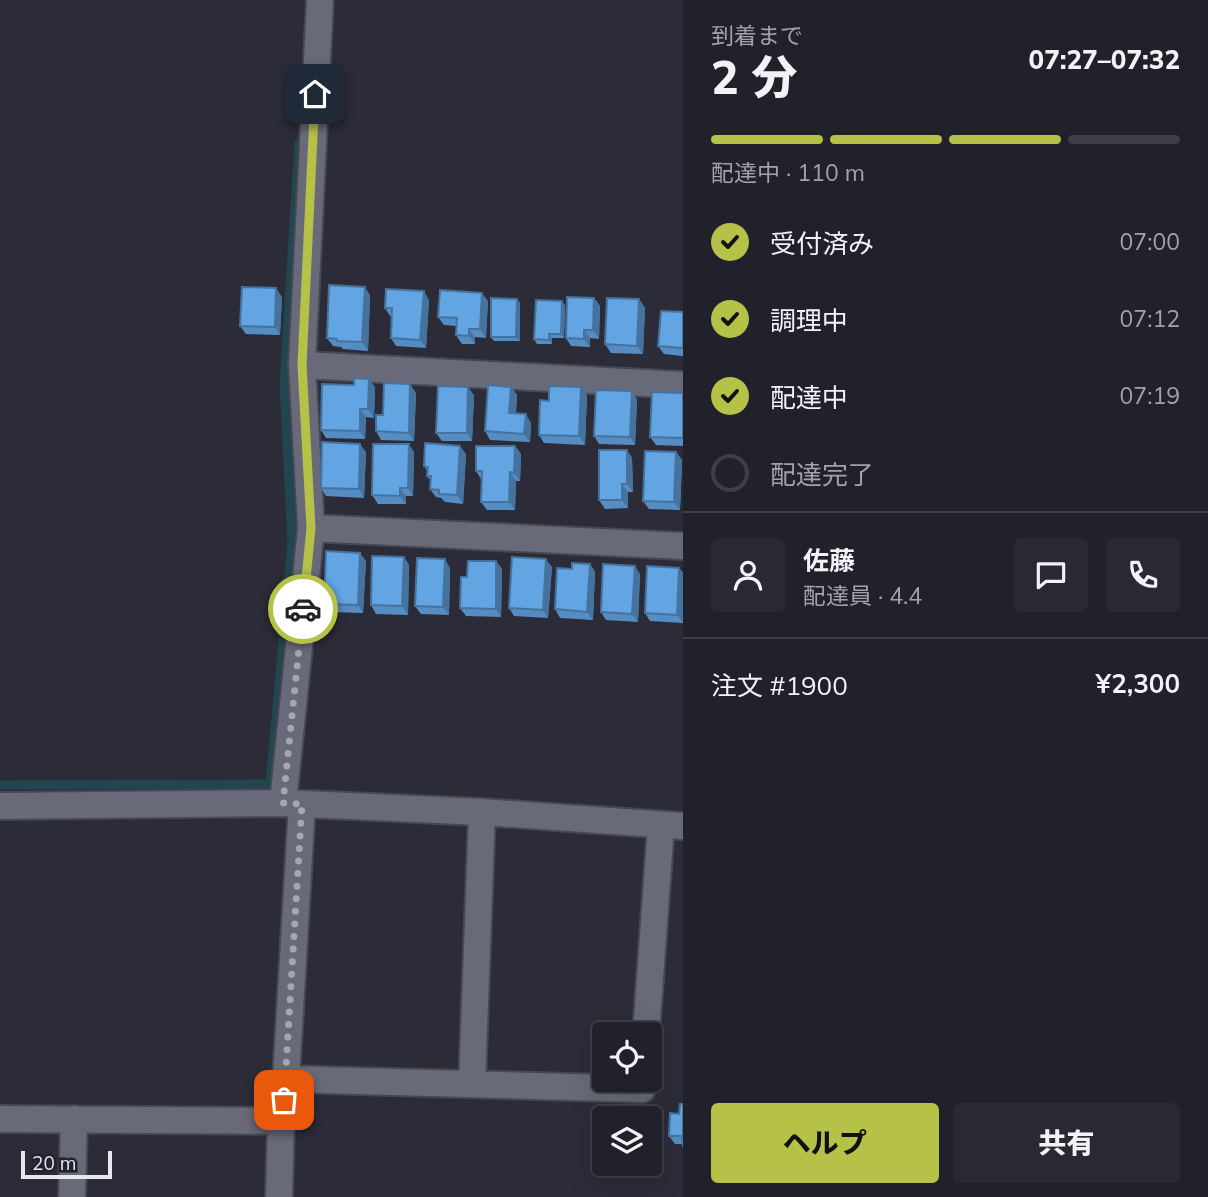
<!DOCTYPE html>
<html lang="ja">
<meta charset="utf-8">
<style>
body{margin:0;font-family:Mulish,"Noto Sans JP",sans-serif;background:#292933;color:#f1f3f6;height:100vh;display:flex;flex-direction:column;font-size:26px;white-space:nowrap}
*{box-sizing:border-box;margin:0}
p{font-size:23px;color:#a2a3a9}
.icon{flex:none;width:38px;height:38px;fill:none;stroke:currentColor;stroke-width:2;stroke-linecap:round;stroke-linejoin:round}
.map{position:relative;flex:1;overflow:hidden}
.side{display:flex;flex-direction:column;background:#21212b;width:525px}
.side>*{flex:none}
.controls{position:absolute;left:592px;top:1022px;display:grid;gap:14px}
.controls a{display:grid;place-items:center;width:70px;height:70px;border-radius:7px;background:#21212b;box-shadow:0 7px 28px #0002,0 0 0 2px #3e3e47;font-size:35px}
.scale{position:absolute;left:21px;bottom:18px;width:91px;box-sizing:border-box;padding-left:7px;border:4px solid #e6e7ef;border-top:0;font-size:19px;line-height:24px;white-space:nowrap;color:#e6e7ef;-webkit-text-stroke:5px #22222f;paint-order:stroke}
.pin{position:absolute;display:grid;place-items:center;width:60px;height:60px;color:#fff;margin:-30px;border-radius:14px;box-shadow:0 4px 10px #0006}
.courier{position:absolute;display:grid;place-items:center;width:70px;height:70px;margin:-35px;border:5px solid #b6c148;border-radius:50%;background:#fff;color:#222;box-shadow:0 2px 9px #0007}
.overview em{font-style:normal;font-weight:800}
.overview div{display:flex;flex-direction:column-reverse}
.overview{display:flex;align-items:center;justify-content:space-between;height:119px;padding:0 28px}
h1{font-size:46px;font-weight:800;line-height:52px}
.bar{display:grid;grid-template-columns:repeat(4,1fr);gap:10px 7px;align-content:center;height:84px;padding:0 28px}
.bar i{height:9px;border-radius:5px;background:#3e3e47}
.bar .current{background:#b6c148}
.bar p{grid-column:span 4}
.line{display:flex;align-items:center;gap:18px;padding:0 28px;border-top:2px solid #3e3e47}
.line div{flex:1}
.round{display:grid;place-items:center;flex:none;width:74px;height:74px;border-radius:7px;background:#292933}
ol{padding:0 28px;list-style:none}
li{display:flex;align-items:center;gap:21px;height:77px}
li p{margin-inline-start:auto}
li .icon{padding:7px;border-radius:50%;background:#b6c148;color:#111;stroke-width:4}
li:last-child{color:#a2a3a9}
li i{width:38px;height:38px;border:4px solid #3e3e47;border-radius:50%}
.action{display:flex;gap:14px;margin-top:auto;padding:14px 28px}
.action a{flex:1;height:80px;border-radius:7px;background:#b6c148;color:#111;font-size:28px;font-weight:800;line-height:80px;text-align:center}
.action a+a{background:#292933;color:#f1f3f6}
main{display:flex;flex:1;min-height:0}
.map>svg:first-child{display:block}
.lines{fill:none;stroke-linecap:round;stroke-linejoin:round}
.stream{stroke:#21464f;stroke-width:9}
.minor-casing{stroke:#464752;stroke-width:30}
.minor{stroke:#696a79;stroke-width:26}
.wall{fill:#558dc2}
.shaded-wall{fill:#45739e}
.building{fill:#63a4e2;stroke:#45739e;stroke-width:2}
.done{stroke:#a5a6af;stroke-width:7;stroke-dasharray:0 12.6}
.route{stroke:#b6c148;stroke-width:9}
</style>
<main>
<div class="map">
<svg width="683" height="1197" viewBox="0 0 683 1197">
<rect width="100%" height="100%" fill="#2c2c39"/>
<g class="lines">
<path class="stream" d="M0 785 270 784 292 544 284 383 299 143"/>
<g class="minor-casing">
<path id="minor" d="M302 365 683 385
M311 528 683 546
M283 803 311 528 302 365 320 0
M0 806 283 803 482 812 683 826
M646 1034 661 825
M286 1079 642 1089V1080
M472 1084 482 812
M0 1119 281 1121
M72 1197 74 1119
M279 1197 281 1121 286 1079 302 804"/>
</g>
<use href="#minor" class="minor"/>
</g>
<path class="wall" d="M370 295 368 351 343 349 341 347 333 346 327 338Z
M282 297 280 335 246 334 240 326Z
M594 298 600 306 599 339 590 338V347L571 346 566 338Z
M517 299 520 303V341H494L491 337Z
M639 299 645 308 643 354 611 353 605 344Z
M429 300 426 348 396 346 391 338 392 316H390L385 308Z
M488 301 486 338 475 337V344H462L456 335 457 326 444 325 438 317Z
M565 305 564 338H552V344H537L534 339Z
M683 312V356L664 354 658 346Z
M375 387 374 418 366 417 365 439 326 438 321 430Z
M511 387 517 395 516 414 531 423 530 442 490 440 485 431Z
M632 391 637 400 635 445 599 444 594 436Z
M416 393 414 441 381 440 376 431 383 415Z
M683 393V446L656 445 650 437Z
M474 395 472 441H442L436 433Z
M587 395 585 445 544 443 539 435 549 401Z
M515 446 521 454 520 481H516L515 510H487L481 502V479L476 471Z
M627 450 632 458 633 492H628V508L605 509 599 500Z
M366 452 364 498 326 496 321 488Z
M414 452 413 496H406V504H378L372 495Z
M676 452 682 460 680 510 649 509 643 501Z
M466 454 463 504 445 502 441 498 436 497 430 489 431 481 427 476 428 472 424 466Z
M404 557 409 565 408 615 376 614 371 605Z
M366 561 363 613 329 612 324 604Z
M496 561 502 569 501 617 466 616 460 608 467 577Z
M590 564 595 572 593 620 560 618 555 609 572 569Z
M552 567 548 618 514 616 509 608Z
M450 568 449 615 421 614 415 606Z
M679 568 683 573V623L650 621 645 613Z
M640 574 638 622 606 620 601 612Z
M683 1104V1148L682 1144H675L669 1136Z"/>
<path class="shaded-wall" d="M365 287 370 295 368 351 362 342Z
M276 288 282 297 280 335 275 327Z
M424 291 429 300 426 348 420 340Z
M482 293 488 301 486 338 480 329Z
M594 298 600 306 599 339 593 330Z
M517 299 520 303V341L516 337Z
M639 299 645 308 643 354 637 346Z
M562 301 565 305 564 338 561 334Z
M469 329 475 337V344L469 336Z
M584 330 590 338V347L584 339Z
M549 334 552 338V344L549 340Z
M369 379 375 387 374 418 368 409Z
M410 384 416 393 414 441 409 433Z
M468 387 474 395 472 441 467 433Z
M511 387 517 395 515 422 509 413Z
M581 387 587 395 585 445 579 436Z
M632 391 637 400 635 445 630 437Z
M360 409 366 417 365 439 360 431Z
M526 414 531 423 530 442 524 434Z
M360 444 366 452 364 498 359 489Z
M409 444 414 452 413 496 408 488Z
M460 446 466 454 463 504 457 495Z
M515 446 521 454 520 481 514 473Z
M627 450 632 458 633 492 627 484Z
M676 452 682 460 680 510 674 502Z
M510 472 516 481 515 510 509 502Z
M622 484 628 492V508L622 500Z
M400 488 406 496V504L400 496Z
M360 553 366 561 363 613 358 605Z
M404 557 409 565 408 615 402 606Z
M445 559 450 568 449 615 443 607Z
M546 559 552 567 548 618 543 610Z
M496 561 502 569 501 617 496 609Z
M590 564 595 572 593 620 587 612Z
M635 566 640 574 638 622 632 614Z
M679 568 683 573V623L677 615Z"/>
<path class="building" d="M329 285 365 287 362 342 337 341V339L327 338Z
M242 287 276 288 275 327 240 326Z
M386 289 424 291 420 340 391 338 392 308H385Z
M440 290 482 293 480 329H469V336L456 335 457 318 438 317Z
M567 297 594 298 593 330H584V339L566 338Z
M491 298 517 299 516 337H491Z
M607 298 639 299 637 346 605 344Z
M536 300 562 301 561 334H549V340L534 339Z
M661 311 683 312V348L658 346Z
M354 378 369 379 368 409H360V431L321 430 322 384 354 385Z
M384 383 410 384 409 433 376 431V415H383Z
M488 385 511 387 509 413 526 414 524 434 485 431Z
M438 386 468 387 467 433H436Z
M549 386 581 387 579 436 539 435 540 400 549 401Z
M596 390 632 391 630 437 594 436Z
M652 392 683 393V438L650 437Z
M322 442 360 444 359 489 321 488Z
M425 443 460 446 457 495 439 494V490L430 489 431 476H427L428 467 424 466Z
M373 444H409L408 488H400V496L372 495Z
M476 446H515L514 473 510 472 509 502H481L482 471H476Z
M599 450H627V484H622V500H599Z
M645 451 676 452 674 502 643 501Z
M326 551 360 553 358 605 324 604Z
M372 556 404 557 402 606 371 605Z
M512 557 546 559 543 610 509 608Z
M417 558 445 559 443 607 415 606Z
M468 561H496V609L460 608 461 577H467Z
M572 563 590 564 587 612 555 609 557 568 572 569Z
M603 564 635 566 632 614 601 612Z
M647 566 679 568 677 615 645 613Z
M680 1104H683V1147L682 1136H669L670 1113 679 1114Z"/>
<g class="lines">
<path class="done" d="M284 1100 302 804 283 803 303 609"/>
<path class="route" d="M303 609 311 528 302 365 315 94"/>
</g>
</svg>
<div class="controls">
<a><svg class="icon" aria-label="locate" viewBox="0 0 24 24"><circle cx="12" cy="12" r="6"/><path d="M12 2v4M12 18v4M2 12h4M18 12h4"/></svg></a>
<a><svg class="icon" aria-label="layers" viewBox="0 0 24 24"><path d="M12 4l9 5-9 5-9-5zM3 14l9 5 9-5"/></svg></a>
</div>
<div class="scale">20 m</div>
<div class="pin" style="left:284px;top:1100px;background:#ea580c"><svg class="icon" aria-label="bag" viewBox="0 0 24 24"><path d="M5 8h14l-1 12H6zM9 8a3 3 0 0 1 6 0"/></svg></div>
<div class="pin" style="left:315px;top:94px;background:#1f2937"><svg class="icon" aria-label="home" viewBox="0 0 24 24"><path d="M3 11l9-7 9 7M6 9v11h12V9"/></svg></div>
<div class="courier" style="left:303px;top:609px"><svg class="icon" aria-label="car" viewBox="0 0 24 24"><path d="M5 17H2v-5l4-1 3-4h7l3 4 3 1v5h-3M9 17h6M6 11h13"/><circle cx="7" cy="17" r="2"/><circle cx="17" cy="17" r="2"/></svg></div>
</div>
<section class="side">
<div class="overview"><div><h1>2 分</h1><p>到着まで</p></div><em>07:27–07:32</em></div>
<div class="bar"><i class="current"></i><i class="current"></i><i class="current"></i><i></i><p>配達中 · 110 m</p></div>
<ol>
<li><svg class="icon" aria-label="check" viewBox="0 0 24 24"><path d="M5 12l5 5 9-10"/></svg>受付済み<p>07:00</p></li>
<li><svg class="icon" aria-label="check" viewBox="0 0 24 24"><path d="M5 12l5 5 9-10"/></svg>調理中<p>07:12</p></li>
<li><svg class="icon" aria-label="check" viewBox="0 0 24 24"><path d="M5 12l5 5 9-10"/></svg>配達中<p>07:19</p></li>
<li><i></i>配達完了</li>
</ol>
<div class="line" style="height:126px"><a class="round"><svg class="icon" aria-label="person" viewBox="0 0 24 24"><circle cx="12" cy="8" r="4"/><path d="M4 21q1-7 8-7t8 7"/></svg></a><div><b>佐藤</b><p>配達員 · 4.4</p></div><a class="round"><svg class="icon" aria-label="chat" viewBox="0 0 24 24"><path d="M4 5h16v11H9l-5 4z"/></svg></a><a class="round"><svg class="icon" aria-label="phone" viewBox="0 0 24 24"><path d="M5 4h4l2 5-3 2q2 4 5 5l2-3 5 2v4C11 20 4 13 5 4z"/></svg></a></div>
<div class="line" style="height:91px"><div>注文 #1900</div><b>¥2,300</b></div>
<div class="action"><a>ヘルプ</a><a>共有</a></div>
</section>
</main>
